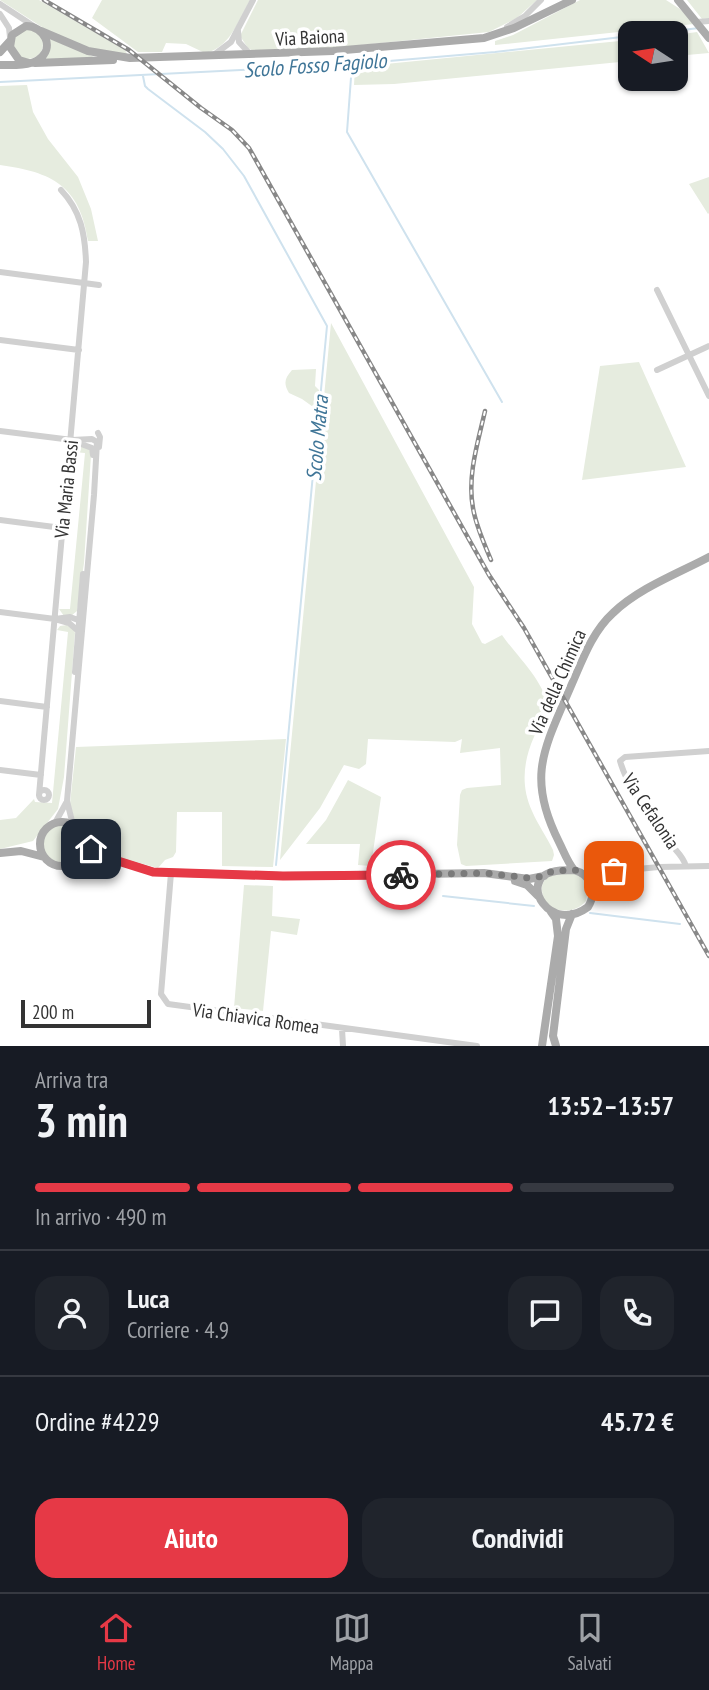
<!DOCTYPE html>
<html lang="it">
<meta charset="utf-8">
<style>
body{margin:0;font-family:"PT Sans Narrow",sans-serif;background:#20242c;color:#f1f3f6;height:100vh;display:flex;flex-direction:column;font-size:26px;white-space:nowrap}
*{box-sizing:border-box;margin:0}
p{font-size:23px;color:#9ea1a6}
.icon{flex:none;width:38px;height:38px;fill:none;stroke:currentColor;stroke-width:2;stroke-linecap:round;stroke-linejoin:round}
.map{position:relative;height:1046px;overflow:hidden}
.sheet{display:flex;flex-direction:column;background:#171b24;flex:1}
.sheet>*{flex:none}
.needle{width:46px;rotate:282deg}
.fabs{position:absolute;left:618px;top:21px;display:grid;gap:14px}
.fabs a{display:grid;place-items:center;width:70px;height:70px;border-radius:14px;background:#171b24;box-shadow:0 2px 5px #0004;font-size:35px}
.scale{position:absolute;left:21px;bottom:18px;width:130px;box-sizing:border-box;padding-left:7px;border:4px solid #333;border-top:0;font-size:19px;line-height:24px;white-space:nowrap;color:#333;-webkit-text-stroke:5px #fff;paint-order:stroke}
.pin{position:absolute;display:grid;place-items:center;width:60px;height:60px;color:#fff;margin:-30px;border-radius:14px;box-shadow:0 4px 10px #0006}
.courier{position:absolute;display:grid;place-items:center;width:70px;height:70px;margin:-35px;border:5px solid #e63946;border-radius:50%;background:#fff;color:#222;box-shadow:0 2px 9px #0007}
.head em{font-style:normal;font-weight:700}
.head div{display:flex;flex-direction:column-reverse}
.head{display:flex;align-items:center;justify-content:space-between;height:119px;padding:0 35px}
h1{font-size:46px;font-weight:700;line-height:52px}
.bar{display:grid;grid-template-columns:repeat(4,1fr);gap:10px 7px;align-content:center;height:84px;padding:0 35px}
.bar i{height:9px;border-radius:5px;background:#363941}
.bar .active{background:#e63946}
.bar p{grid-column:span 4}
.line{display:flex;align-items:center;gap:18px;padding:0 35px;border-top:2px solid #363941}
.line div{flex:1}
.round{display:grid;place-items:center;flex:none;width:74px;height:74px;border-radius:21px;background:#20242c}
.primary-button{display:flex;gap:14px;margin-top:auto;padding:14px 35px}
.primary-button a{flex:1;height:80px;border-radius:21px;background:#e63946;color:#fff;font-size:28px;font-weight:700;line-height:80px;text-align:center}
.primary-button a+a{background:#20242c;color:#f1f3f6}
.menu{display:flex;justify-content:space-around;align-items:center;height:98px;border-top:2px solid #363941;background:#171b24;font-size:19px;color:#9ea1a6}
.menu a{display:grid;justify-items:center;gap:4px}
.menu .active{color:#e63946}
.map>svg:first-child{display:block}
.green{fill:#e6ecdf}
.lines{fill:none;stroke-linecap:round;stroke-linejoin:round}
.stream{stroke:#cfe2ee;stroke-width:2}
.minor{stroke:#d0d0d0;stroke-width:6}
.major{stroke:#ababab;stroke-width:8}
.rail-casing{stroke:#888;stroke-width:4.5}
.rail{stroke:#fff;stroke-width:2;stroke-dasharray:5;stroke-linecap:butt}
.done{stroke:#7a7a7a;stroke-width:7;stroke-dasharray:0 12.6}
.route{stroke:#e63946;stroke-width:9}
.labels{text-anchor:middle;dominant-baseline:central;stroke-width:7;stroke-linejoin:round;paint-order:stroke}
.street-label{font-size:19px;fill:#333;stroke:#fff}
.water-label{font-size:21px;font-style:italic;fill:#3f7597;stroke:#fff}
</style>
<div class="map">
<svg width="709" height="1046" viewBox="0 0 709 1046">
<rect width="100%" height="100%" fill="#fff"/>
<path class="green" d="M0 0H39L125 50 127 54 92 50 45 29Z
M102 0H250C238 21 230 48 205 53L186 44 166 43 162 52H138L92 18Z
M258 0H537L517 18 489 32 312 50 255 52 248 48 240 36Z
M580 0H666L680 9 694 24 495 45V41L513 35Z
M687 0H709V18L702 19Z
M13 44a15 15 0 1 1 30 0a15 15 0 1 1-30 0Z
M697 32 709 53 676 56V35Z
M48 38 94 57V58L42 59Z
M630 40V61L394 84 354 85 355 67Z
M27 85 33 112 48 139 78 177 91 209 98 241H88C80 186 52 172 0 165V86Z
M709 177V213L708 214 689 184Z
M331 323 474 587 472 624 482 643 485 644 502 635C517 657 548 684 548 712 528 742 516 776 532 811 538 825 547 837 553 850L554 855 552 861 466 866 461 864 457 845 460 795 462 790 467 788 501 785 500 748 460 753 462 739 455 742 368 739 366 764 359 769 344 765 320 808 280 860Z
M639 362 686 467 582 480 600 366Z
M316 369 315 386 319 390 317 417 316 409 302 399 289 393C283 383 285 378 292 370Z
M81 446 89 449 91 455 84 563 77 611 71 616H64L59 609H70L85 453 73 452Z
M67 625 74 630 75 633 64 777 58 809 33 841 0 849V820L16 818 34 799 35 802 52 803 68 632 57 630 60 626Z
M286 739 273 867 222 866V812H177L176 852 173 857 165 860 158 868 121 858 94 846 75 821 70 804 76 747Z
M348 780 381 797 371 866 358 865 360 844H306L326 820Z
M43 844a19 19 0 1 1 38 0a19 19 0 1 1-38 0Z
M570 872 580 875 589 885 586 901C576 913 559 913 546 905 542 894 538 884 549 876Z
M244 885 273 886 272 916 300 919 297 935 271 931 263 1011 234 1008Z"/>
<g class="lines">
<path class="stream" d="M658 33 699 28
M352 64 347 132 502 402
M143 76 145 86 148 89 205 132 223 149 244 176 327 326 276 865
M0 82 342 65 495 52 630 36
M443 896 534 906
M590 913 680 924"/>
<path class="minor" d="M0 4 35 27
M0 14 9 28 10 37
M697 22 709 21
M507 27 525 16 541 0
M238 31 239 42 250 54
M215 54 231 42 253 0
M0 272 99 285
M657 290 709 396
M0 340 79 350
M657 370 709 346
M0 431 72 440 92 439 97 442 94 495 67 801 73 825
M98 433 100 437 99 447
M73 441 92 448 93 455
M0 520 62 528
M0 612 55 619 70 617 78 620
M55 619 69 623 77 630
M75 672 83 574
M0 701 47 707
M0 770 41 775
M39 795a5 5 0 1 1 10 0a5 5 0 1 1-10 0Z
M39 795 86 262C85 234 81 211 61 190
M55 823 66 803
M686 866C683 856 677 852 670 843 654 822 627 787 620 761L625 757 709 751
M171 873 161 994 168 1004 477 1046
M584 874 659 867 709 866
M594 892 601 881 620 873
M342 1029 343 1046"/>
<path class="major" d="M678 0 709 38
M41 31 88 51 130 58 333 51 484 38 514 28 572 0
M0 52 10 41
M35 63 113 60
M0 65C11 65 29 66 38 60 56 48 44 26 26 26L12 35 10 47 19 60 29 63
M40 844a22 22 0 1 1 44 0a22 22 0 1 1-44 0Z
M84 843 99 855 154 872 283 876 484 873 529 879 544 876
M0 853 21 851 44 857
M574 870C567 861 564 852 559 842 526 777 544 749 571 686 582 661 592 632 613 613 639 588 677 574 709 557
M574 870C592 875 597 892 588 907 550 935 518 881 552 872 558 870 567 870 574 870Z
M515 881 527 885 538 896
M542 1046 558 936 556 919 551 912
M556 1046 553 1036 566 929 572 914"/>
<g class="rail-casing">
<path id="rail" d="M44 0 129 50 201 108 232 130 249 148 489 575 524 628 709 956
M485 411C478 442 467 476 473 508 476 526 484 543 491 560"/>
</g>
<use href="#rail" class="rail"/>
</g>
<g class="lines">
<path class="done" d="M401 875 484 873 529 878 544 876 552 871 574 870 590 874 614 871"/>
<path class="route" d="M91 849 99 855 153 872 283 876 401 875"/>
</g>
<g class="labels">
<g class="street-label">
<text transform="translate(310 37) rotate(-3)">Via Baiona</text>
<text transform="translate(66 489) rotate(-84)">Via Maria Bassi</text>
<text transform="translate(557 682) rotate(-66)">Via della Chimica</text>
<text transform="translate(651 811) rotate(56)">Via Cefalonia</text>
<text transform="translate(256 1018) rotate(8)">Via Chiavica Romea</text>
</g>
<g class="water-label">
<text transform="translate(315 65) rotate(-4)">Scolo Fosso Fagiolo</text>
<text transform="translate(317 438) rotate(-85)">Scolo Matra</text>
</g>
</g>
</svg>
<div class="fabs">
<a><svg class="needle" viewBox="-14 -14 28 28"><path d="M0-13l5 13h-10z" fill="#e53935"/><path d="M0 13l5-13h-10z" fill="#9ea1a6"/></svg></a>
</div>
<div class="scale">200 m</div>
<div class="pin" style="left:614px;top:871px;background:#ea580c"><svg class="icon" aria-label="bag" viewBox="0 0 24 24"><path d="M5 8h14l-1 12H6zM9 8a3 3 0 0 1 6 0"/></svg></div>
<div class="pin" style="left:91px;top:849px;background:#1f2937"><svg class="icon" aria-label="home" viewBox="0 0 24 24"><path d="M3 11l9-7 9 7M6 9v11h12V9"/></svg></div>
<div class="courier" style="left:401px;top:875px"><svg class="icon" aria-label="bike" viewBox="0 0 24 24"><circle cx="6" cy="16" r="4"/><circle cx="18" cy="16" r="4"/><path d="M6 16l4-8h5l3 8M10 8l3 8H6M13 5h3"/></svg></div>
</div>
<section class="sheet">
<div class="head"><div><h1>3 min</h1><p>Arriva tra</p></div><em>13:52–13:57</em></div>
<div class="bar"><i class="active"></i><i class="active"></i><i class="active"></i><i></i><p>In arrivo · 490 m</p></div>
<div class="line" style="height:126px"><a class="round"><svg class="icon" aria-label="person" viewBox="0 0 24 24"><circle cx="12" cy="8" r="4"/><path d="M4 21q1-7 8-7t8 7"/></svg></a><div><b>Luca</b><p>Corriere · 4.9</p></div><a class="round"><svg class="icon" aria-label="chat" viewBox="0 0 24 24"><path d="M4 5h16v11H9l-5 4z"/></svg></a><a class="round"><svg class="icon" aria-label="phone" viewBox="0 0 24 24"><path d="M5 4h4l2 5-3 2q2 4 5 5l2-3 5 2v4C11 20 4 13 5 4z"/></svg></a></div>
<div class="line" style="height:91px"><div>Ordine #4229</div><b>45.72 €</b></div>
<div class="primary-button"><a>Aiuto</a><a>Condividi</a></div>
</section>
<nav class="menu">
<a class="active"><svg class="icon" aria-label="home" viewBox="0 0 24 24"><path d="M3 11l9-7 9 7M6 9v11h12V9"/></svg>Home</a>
<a><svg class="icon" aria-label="map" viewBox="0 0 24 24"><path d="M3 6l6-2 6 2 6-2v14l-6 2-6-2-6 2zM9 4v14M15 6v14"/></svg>Mappa</a>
<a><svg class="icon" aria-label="saved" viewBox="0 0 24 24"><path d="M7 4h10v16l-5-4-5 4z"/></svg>Salvati</a>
</nav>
